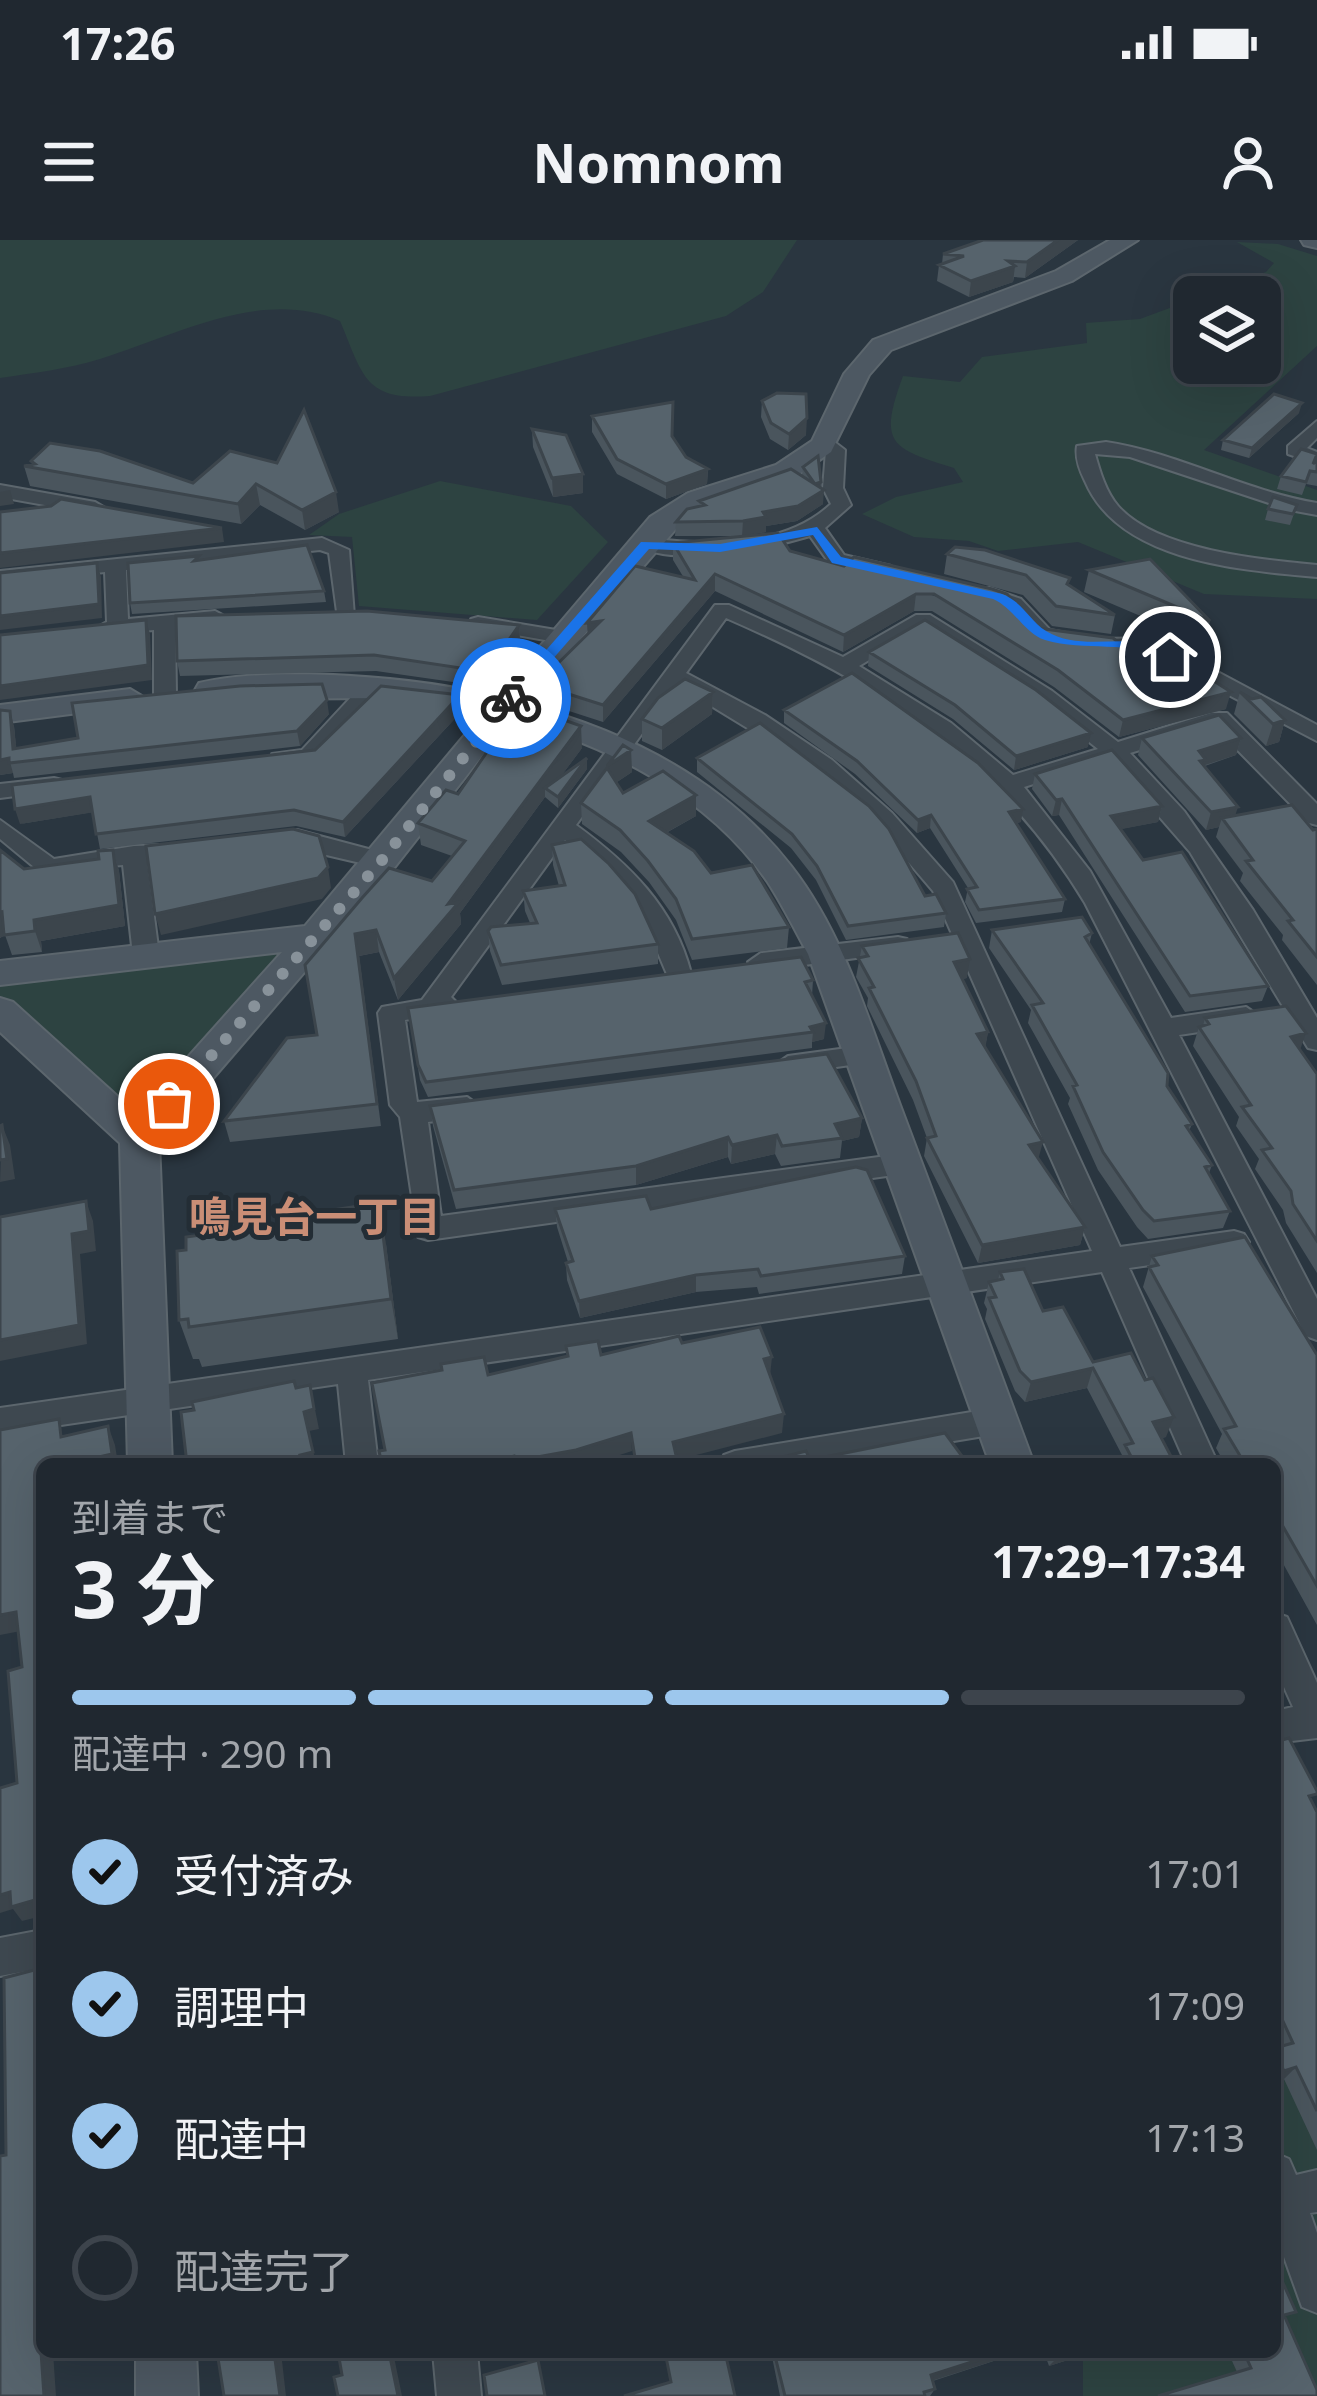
<!DOCTYPE html>
<html lang="ja">
<meta charset="utf-8">
<style>
body{margin:0;font-family:"Noto Sans","Noto Sans JP",sans-serif;background:#283038;color:#f1f3f6;height:100vh;display:flex;flex-direction:column;font-size:45px;white-space:nowrap}
*{box-sizing:border-box;margin:0}
p{font-size:39px;color:#a2a6ab}
.icon{flex:none;width:66px;height:66px;fill:none;stroke:currentColor;stroke-width:2;stroke-linecap:round;stroke-linejoin:round}
.map{position:relative;flex:1;overflow:hidden}
.details{position:absolute;left:36px;top:1218px;width:1245px;height:900px;display:flex;flex-direction:column;background:#202830;border-radius:18px;box-shadow:0 12px 48px #0002,0 0 0 3px #3d444c}
.details>*{flex:none}
.fabs{position:absolute;left:1173px;top:36px;display:grid;gap:24px}
.fabs a{display:grid;place-items:center;width:108px;height:108px;border-radius:18px;background:#202830;box-shadow:0 12px 48px #0002,0 0 0 3px #3d444c;font-size:60px}
.pin{position:absolute;display:grid;place-items:center;width:102px;height:102px;color:#fff;margin:-51px;border:6px solid #fff;border-radius:50%;box-shadow:0 3px 12px #0007}
.courier{position:absolute;display:grid;place-items:center;width:120px;height:120px;margin:-60px;border:9px solid #1a73e8;border-radius:50%;background:#fff;color:#222;box-shadow:0 3px 15px #0007}
.head em{font-style:normal;font-weight:700}
.head div{display:flex;flex-direction:column-reverse}
.head{display:flex;align-items:center;justify-content:space-between;height:204px;padding:0 36px}
h1{font-size:78px;font-weight:700;line-height:90px}
.bar{display:grid;grid-template-columns:repeat(4,1fr);gap:18px 12px;align-content:center;height:144px;padding:0 36px}
.bar i{height:15px;border-radius:9px;background:#3d444c}
.bar .active{background:#9dc7ed}
.bar p{grid-column:span 4}
ol{padding:0 36px;list-style:none}
li{display:flex;align-items:center;gap:36px;height:132px}
li p{margin-inline-start:auto}
li .icon{padding:12px;border-radius:50%;background:#9dc7ed;color:#111;stroke-width:4}
li:last-child{color:#a2a6ab}
li i{width:66px;height:66px;border:6px solid #3d444c;border-radius:50%}
.status{display:flex;justify-content:space-between;align-items:center;height:84px;padding:0 60px;background:#202830;direction:ltr}
.status svg{height:33px;fill:currentColor}
header{display:flex;justify-content:space-between;align-items:center;height:156px;padding:0 36px;background:#202830;font-size:54px;font-weight:700}
.map>svg:first-child{display:block}
.green{fill:#2d4341}
.lines{fill:none;stroke-linecap:round;stroke-linejoin:round}
.street-casing{stroke:#5c666d;stroke-width:4}
.secondary-casing{stroke:#5c666d;stroke-width:4}
.street{fill:#3e4850;fill-rule:evenodd}
.secondary{fill:#4d5862;fill-rule:evenodd}
.wall{fill:#4a555d}
.shaded-wall{fill:#3c454c}
.building{fill:#56636c;stroke:#3c454c;stroke-width:3}
.route{fill:#1a73e8}
.done{stroke:#88929a;stroke-width:12;stroke-dasharray:0 21.6}
.labels{text-anchor:middle;dominant-baseline:central;stroke-width:10;stroke-linejoin:round;paint-order:stroke}
.neighbourhood-label{font-size:42px;font-weight:bold;fill:#ca8e76;stroke:#232d35}
</style>
<div class="status"><b>17:26</b><svg viewBox="0 0 49 12"><path d="M0 12V9h3v3zM5 12V6h3v6zM10 12V3h3v9zM15 12V0h3v12zM26 1h20v11H26zM47 4h2v5h-2z"/></svg></div>
<header><svg class="icon" aria-label="menu" viewBox="0 0 24 24"><path d="M4 6h16M4 12h16M4 18h16"/></svg>Nomnom<svg class="icon" aria-label="person" viewBox="0 0 24 24"><circle cx="12" cy="8" r="4"/><path d="M4 21q1-7 8-7t8 7"/></svg></header>
<div class="map">
<svg width="1317" height="2156" viewBox="0 0 1317 2156">
<rect width="100%" height="100%" fill="#2a3640"/>
<path class="green" d="M0 0H797L763 52 726 76 430 156C364 161 363 135 340 81 261 47 175 96 100 119 68 129 33 133 0 138Z
M1237 2 1278 4 1317 16V106L1204 210 1317 250V359L1204 354 1078 302 998 311 969 301 914 297 862 274 896 257 963 242 954 228C890 208 878 204 903 136L960 142 982 117 1087 103 1086 83 1140 79 1194 59V123H1260V57H1198L1266 32 1274 23Z
M440 241 571 266 608 302 537 380 359 366 352 297 309 295 339 274Z
M316 696 139 898 0 771V734Z
M1275 1690 1317 1702V2156H1083V2112H1275Z"/>
<g class="lines">
<g class="street-casing">
<path id="street" d="M1317 181V198L1307 208 1317 212V224L1288 214V206Z
M828 197 845 210 843 248 851 265 825 288 844 315 891 326V334L830 324 810 296C771 308 669 329 635 304L645 298C706 305 783 309 831 264L823 248 826 211 819 203Z
M1106 202C1179 213 1244 251 1317 263V275L1290 270 1130 217 1095 214C1100 232 1106 252 1118 266 1156 310 1262 320 1317 325V337C1241 330 1119 322 1085 241 1079 229 1075 218 1077 206Z
M0 245 95 262 105 268 95 274 0 257Z
M322 298 349 310 354 376 337 372 329 313 320 310 126 330 128 379 215 371 226 377 215 383 175 387 176 454 165 461 154 454V390L107 394 96 388 107 382 105 332 0 343V331Z
M989 348 1021 359 1050 390 1099 399 1154 398 1317 485V501L1142 410 1099 411 1035 400 1007 367 982 358V350Z
M715 365H729L843 417 916 375H930L1052 451 1118 502 1211 473H1227L1317 564V585L1309 583 1215 487 1130 513 1184 571 1253 670 1317 778V810L1308 808 1190 612 1110 520 1024 547 1090 631 1171 778 1246 767 1259 776 1246 785 1179 795 1317 1059V1100L1306 1096 1085 663C998 518 878 444 726 378L686 433 765 475 832 520 892 573 953 642 1120 1007 1234 991 1244 994 1249 1002 1234 1013 1129 1028 1218 1224H1186L1102 1032 368 1140 378 1224H346L338 1144 0 1194V1168L1092 1011 933 651 875 583 816 530 677 445 576 585C629 624 674 667 691 733L687 739H669L641 673 611 639 565 600 451 757 459 765 455 771 405 780 417 862 467 857 481 867 467 877 428 882 441 976 901 914 915 924 901 934 428 1000 418 997 400 877 390 865 378 773 382 767 422 760ZM923 388 1036 460 1098 509 1013 535 951 483 859 426Z
M478 377 562 391 573 397 562 403 471 387V379Z
M374 439 382 441V451L317 521 272 524V514L302 510 366 441Z
M54 538 62 540V550L0 558V544Z
M0 580 54 619 134 606 196 604V614L147 622 159 715 155 721 146 723 133 715 123 625 40 632 0 599Z
M297 590 391 615 394 620 382 628 275 603 271 598 275 593Z
M898 697 907 699V711L761 731 748 722 761 713Z
M862 806 871 808 875 815 871 822 788 834 775 825 788 816Z
M996 1168 1007 1172 1012 1181 1007 1190 996 1194 815 1224H719L724 1215 735 1211Z
M1275 1373 1287 1377 1317 1443V1498L1275 1503V1471L1293 1467 1275 1427Z
M42 1690V1728L0 1736V1698Z
M1275 1913 1289 1919 1296 1935 1317 1930V1972L1310 1973 1317 1993V2073L1302 2067 1275 1992Z
M433 2112H477L481 2156H437Z"/>
</g>
<g class="secondary-casing">
<path id="secondary" d="M1110 0H1138L1072 41 891 110 869 135 831 212 795 237 688 275 524 464C627 491 724 540 791 626 845 695 870 785 900 865 945 985 990 1104 1034 1224H990L808 714C795 690 782 664 767 641 708 556 608 505 511 479L394 628 159 901 172 1224H128L120 903 0 792V758L13 762 137 874 282 712 0 745V721L305 686 484 472 390 458 210 459 195 450 199 443C274 425 421 437 497 457L650 277 688 253 776 225 812 201 844 134 873 100 1056 31Z
M1301 0H1317V8L1304 5Z
M130 449 145 458 141 465 0 483V465Z
M136 2112H196L198 2156H136Z"/>
</g>
<use href="#street" class="street"/>
<use href="#secondary" class="secondary"/>
</g>
<path class="wall" d="M983 0H1078L1025 38 1014 37 1013 42 969 57 937 41 939 25 942 24 943 14Z
M762 161 806 195 788 210 770 199 761 177Z
M1299 173 1249 218 1221 210 1223 200Z
M592 176 673 197 686 217 708 229 707 244 666 259 617 234 592 192Z
M532 189 583 253 553 257 533 207Z
M230 211 339 272 305 290 260 265 241 284 30 246 24 226 32 224 31 221 193 243Z
M1317 220V246L1306 244 1302 255 1277 249 1281 236Z
M803 227 821 242 823 264 797 281 766 286V292L742 296 1037 388 1158 435 1226 469 1119 497 1054 447 932 371H914L843 412 715 351 603 482 538 461 537 444 684 338 673 320V303L742 296H675L676 282 699 266V261L802 236Z
M1297 265 1290 285 1265 280 1268 269Z
M947 314 1069 345 1115 375 1111 394 1052 386 1023 355 944 334Z
M1089 330 1210 381 1204 403 1084 352Z
M324 351 326 362 132 374 130 363Z
M519 385 520 401 488 447 376 431 180 436 177 421Z
M869 412 1088 507 1014 530 953 479 868 426Z
M713 452 712 474 662 510 642 501V479Z
M1240 452 1285 480 1279 502 1266 506 1234 474Z
M460 455 462 471 345 597 296 586 100 609 93 572 20 584 315 510Z
M0 470 14 486 16 508 329 474 300 506 14 538 13 533 0 535Z
M784 470 1021 582 1016 583 1065 659 1062 672 976 683 965 662 968 648 930 588 917 593 855 534 784 483Z
M1142 498H1241L1236 515 1205 526 1235 576 1313 590 1317 589V745L1282 700 1283 695 1240 641 1243 633 1216 597 1219 587 1206 590 1138 515Z
M582 508 561 536 587 529 558 568 545 557 460 673 461 684 398 760 379 712 359 716 381 886 230 902 224 881 317 795 305 725 432 641 452 616 421 605 418 583 458 554Z
M631 510 632 532 617 542 623 553 696 576 666 593 711 633 789 687 787 708 692 720 676 680 649 642 621 612 582 584 581 563Z
M697 518 925 656 946 673 944 687 846 700 816 640 791 608 697 532Z
M1035 534 1162 566 1158 582 1120 589 1143 620 1268 746 1262 761 1185 772 1059 575 1052 576 1032 549Z
M552 605 658 704V724L502 745 490 711 488 691 530 683 525 671 523 651 559 646 553 625Z
M0 610 24 629 99 619 113 610 119 631 125 686 41 701 42 712 12 715 5 695 0 698Z
M992 690 1092 693 1089 705 1167 846 1192 884 1189 891 1212 925 1209 933 1230 971 1223 988 1148 999 1137 987 1098 930 1068 864 1070 858 1028 783 1031 770 989 708Z
M862 706 967 738 962 739 988 792 985 807 1039 919 1085 987 1080 1005 978 1023 924 916 927 898 913 860 867 766 868 758 856 737Z
M813 740 812 756 824 799 812 802V808L428 857 420 840 408 768Z
M1205 778 1300 809 1317 834V1033L1286 983 1283 970 1255 929 1259 919 1236 886 1239 877 1193 806 1199 787 1203 786Z
M430 866 862 878 859 897 842 901 840 918 781 926 775 914 731 924 728 917 636 945 456 969 433 886Z
M555 969H651L905 1016 902 1034 759 1054 757 1047 696 1052 580 1078 567 1040 566 1023 568 1022 557 987Z
M386 1004 398 1099 202 1127 199 1119H193L179 1080Z
M1152 1016 1317 1115V1385L1275 1309V1224H1225L1216 1208 1222 1194 1143 1047Z
M1000 1032 1043 1071 1166 1197 1161 1198 1175 1224H1118L1122 1215 1087 1148 1025 1162 1015 1151 985 1079 987 1069 984 1063 989 1042 998 1040Z
M1275 1502 1317 1572V1910L1284 1839 1275 1843V1808L1277 1807 1275 1802Z
M1286 2078 1317 2150 1237 2132 1228 2112H1275Z
M771 2112H823L824 2115 833 2112H1021L933 2141 935 2149 930 2156H780Z
M1044 2112H1093L1049 2126Z"/>
<path class="shaded-wall" d="M1058 0H1078L1025 38 1027 22Z
M1015 26 1013 42 969 57 971 41Z
M1302 163 1299 173 1249 218 1252 208Z
M807 178 806 195 788 210 789 194Z
M708 229 707 244 666 259V244Z
M583 234V253L553 257 552 238Z
M821 242 820 252 824 250 823 264 797 281 766 286V292L742 296 743 281Z
M256 244 260 265 241 284 238 264Z
M10 250 14 264 0 266V252Z
M336 252 339 272 305 290 302 270Z
M222 288 224 302 0 328V313Z
M97 323 101 337 102 378 0 390V376Z
M715 334V351L603 482V465Z
M916 354 914 371 843 412 844 395Z
M146 380 150 394 152 440 0 460V446Z
M601 381 588 400 587 383Z
M519 385 520 401 488 447 487 432Z
M713 452 712 474 662 510V488Z
M1231 452 1226 469 1119 497 1123 480Z
M460 455 462 471 345 597 343 582Z
M327 460 329 474 300 506 297 491Z
M10 471 14 486 18 523 13 509Z
M1285 480 1279 502 1266 506 1273 484Z
M581 486 582 508 550 551 545 548V557L460 673 461 684 398 760 394 738Z
M1091 493 1088 507 1014 530 1016 516Z
M1241 498 1236 515 1205 525 1201 537 1199 511Z
M631 510 632 532 608 548 607 526Z
M9 518 13 533 0 535V520Z
M587 518V529L558 568V557Z
M696 555V576L649 602V581Z
M90 557 95 572 20 584 15 569Z
M1062 559 1059 575 1052 576 1056 560Z
M1162 566 1158 582 1107 592 1111 576Z
M1238 567 1232 585 1222 578 1219 587 1206 590 1211 572Z
M1023 569 1021 582 1007 585 1009 572Z
M931 575 930 588 917 593 918 580Z
M113 610 119 631 125 686 41 701 42 712 35 691 34 680Z
M328 627 331 648 322 659 161 695 155 674Z
M2 672 10 692 0 698V673Z
M376 690 379 712 359 716 381 886 355 694Z
M970 719 967 738 951 741 954 722Z
M826 783 824 799 812 802 813 792 810 787Z
M988 792 985 810 977 794Z
M1306 793 1299 813 1291 797Z
M862 878 859 897 842 901 835 884Z
M2 885 10 905 15 939 0 942Z
M777 895 775 914 731 924 732 905Z
M728 897V917L636 945V926Z
M1043 902 1038 920 1029 905Z
M86 961 93 981 96 1011 80 1014 87 1104 0 1121V1100L72 994Z
M379 963 386 1004 398 1099 391 1059Z
M1085 987 1080 1005 978 1023 982 1005Z
M696 1035V1052L580 1078 579 1061Z
M772 1117 770 1136 764 1119Z
M1093 1128 1087 1148 1025 1162 1031 1142Z
M310 1145 319 1189 309 1191 316 1224H303L300 1215 304 1172Z
M784 1174 782 1193 673 1221V1202Z
M1174 1177 1166 1197 1145 1202 1153 1182Z
M108 1186 115 1205 118 1224H68Z
M631 1193 632 1211 592 1224H515V1221Z
M514 1216 515 1224H482Z
M16 1372 26 1390 0 1395V1375Z
M10 1652 42 1658V1676L22 1681 13 1669 0 1673V1655Z
M1296 1827 1284 1839 1275 1843 1284 1831Z
M42 2052V2112H53L56 2156H44L37 2053Z
M274 2112H281L286 2156H280Z
M389 2112H393L402 2156H398Z
M1003 2112H1021L925 2143 931 2135Z
M1076 2112H1093L1049 2126 1057 2118Z"/>
<path class="building" d="M983 0H1058L1027 22 1008 21 1015 26 971 41 939 25 964 16 943 14Z
M777 153 806 154 807 178 789 194 771 183 762 161Z
M1274 154 1302 163 1252 208 1223 200Z
M673 162 672 196 686 217 708 229 666 244 617 219 592 176Z
M304 170 336 252 302 270 256 244 238 264 24 226 35 224 31 221 50 203 100 211 193 243 230 211 277 223Z
M532 189 566 195 583 234 552 238Z
M1301 209 1317 214 1313 224 1317 220V232L1310 231 1306 242 1281 236Z
M818 216 821 242 815 244 803 227Z
M791 229 824 250 798 266 763 272 766 277 743 281 676 282 687 269 705 265 699 261Z
M1273 257 1297 265 1293 274 1268 269Z
M61 259 222 288 0 313V272L51 266Z
M778 293 790 311 844 326 854 317 992 349 1007 354 1037 388 1113 398 1158 435 1184 422 1231 452 1123 480 1058 430 934 354H916L844 395 715 334 603 465 537 444 601 381 587 383 635 326 695 340 673 303Z
M307 305 324 351 130 363 128 323 199 316 194 321Z
M955 307 985 310 1070 338 1067 344 1115 375 1056 366 1026 335 947 314Z
M1150 319 1210 381 1089 330Z
M97 323 99 364 0 376V333Z
M367 371 519 385 487 432 374 415 177 421 176 376Z
M146 380 148 425 0 446V395Z
M925 380 1036 450 1091 493 1016 516 955 465 869 412Z
M852 433 978 523 1023 569 1009 572 1065 659 979 670 967 649 977 647 931 575 918 580 857 521 784 470Z
M685 439 713 452 662 488 642 479 658 458Z
M322 444 327 460 297 491 9 523V518L0 520V470L10 471 13 509 78 498 72 463 240 446Z
M381 446 460 455 343 582 294 570 96 594 90 557 15 569 12 545 315 510Z
M1240 452 1252 459 1261 457 1285 480 1273 484Z
M520 464 581 486 448 664 459 662 394 738 376 690 355 694 377 864 224 881 287 798 317 795 305 725 362 658 389 628 432 641 465 601 418 583 446 550 458 554Z
M1219 475 1241 498 1199 511 1206 520 1200 521 1238 567 1211 572 1142 498Z
M760 483 869 566 889 589 925 656 936 654 946 673 848 686 817 626 792 594 697 518Z
M623 505 631 510 607 526Z
M1112 510 1162 566 1111 576 1143 620 1182 612 1268 746 1190 756 1062 559 1056 560 1035 534Z
M587 518 558 557 545 548Z
M607 528 623 553 663 531 696 555 649 581 694 611 711 633 752 625 789 687 692 699 676 659 648 621 620 590 581 563Z
M1292 565 1313 590 1317 589V717L1288 681 1293 680 1246 621 1253 620 1222 578Z
M293 589 319 596 328 627 318 638 155 674 146 606Z
M581 599 609 624 635 654 658 704 501 725 488 691 491 687 537 683 523 651 565 645 552 605Z
M0 610 24 629 99 619 98 611 113 610 119 665 34 680 35 691 4 695 2 672 0 673Z
M1082 677 1092 693 1085 697 1168 833 1167 846 1192 884 1186 886 1212 925 1205 927 1230 971 1154 981 1143 970 1103 912 1073 846 1077 845 1032 765 1043 763 992 690Z
M958 693 970 719 954 722 988 792 977 794 1043 902 1029 905 1085 987 982 1005 927 898 936 896 916 841 869 748 874 747 858 718 868 716 862 706Z
M801 717 813 740 805 742 826 783 810 787 813 792 426 842 418 825 408 768Z
M1286 766 1306 793 1291 797 1317 834V1001L1293 964 1291 951 1262 910 1272 908 1242 867 1251 865 1199 787 1209 784 1205 778Z
M827 814 862 878 835 884 842 898 782 906 777 895 732 905 728 897 636 926 454 950 430 866Z
M2 885 7 919 0 920V886Z
M856 927 867 930 905 1016 761 1036 758 1029 696 1035 579 1061 566 1023 573 1021 555 969 646 956 651 969Z
M86 961 89 991 72 994 79 1085 0 1100V977Z
M379 963 391 1059 189 1087 188 1079 179 1080 177 1011 186 1010V997L332 977V970Z
M1245 997 1317 1115V1346L1281 1283 1275 1285V1224H1245L1224 1189 1236 1186 1149 1027 1158 1025 1152 1016Z
M1024 1029 1043 1071 1063 1067 1093 1122 1131 1113 1145 1140 1153 1138 1174 1177 1153 1182 1175 1224H1135L1125 1205 1133 1203 1093 1128 1031 1142 1020 1131 989 1058 996 1057 989 1042 1003 1039 1000 1032Z
M760 1087 772 1117 764 1119 784 1174 673 1202 678 1224H636L631 1193 576 1210 515 1221 514 1216 482 1224H382L379 1211 385 1210 372 1143 442 1130 441 1124 484 1117 488 1135 568 1116 566 1106 598 1101 601 1115 679 1096 682 1103Z
M294 1141 296 1148 310 1145 314 1169 304 1172 313 1212 300 1215 303 1224H187L181 1172 194 1170 192 1162Z
M59 1179 61 1197 108 1186 112 1214 68 1224H42V1658L11 1667 10 1652 0 1655V1548L17 1543 8 1431 22 1427 16 1372 0 1375V1190Z
M945 1193 967 1223 978 1220 980 1224H782L779 1218 806 1211 810 1220Z
M1289 1498 1317 1551V1554L1309 1556 1317 1572V1871L1296 1827 1284 1831 1275 1811V1808L1293 1803 1275 1764V1502Z
M42 1728V2052L37 2053 44 2156H0V1916L6 1915 4 1738Z
M1275 2025 1296 2072 1284 2075 1317 2150V2156H1158L1251 2128 1244 2112H1275Z
M217 2112H274L280 2156H224Z
M338 2112H389L398 2156H338L334 2137 342 2135Z
M665 2112H692L693 2114 725 2112 735 2156H624L671 2142Z
M774 2112H823L824 2115 833 2112H1003L931 2135 935 2149 924 2152 925 2156H785Z
M1055 2112H1076L1057 2118Z
M538 2120 545 2156H487L484 2135Z"/>
<path class="route" d="M817 287 841 317 1002 354C1023 362 1029 380 1046 391 1087 416 1138 385 1177 417L1165 420C1130 399 1085 412 1045 400 1025 394 1014 368 993 359L832 323 813 295 720 312 649 309 516 461 504 458 641 302 720 304Z"/>
<g class="lines">
<path class="done" d="M169 864 382 620 511 458"/>
</g>
<g class="labels">
<g class="neighbourhood-label">
<text x="315" y="975">鳴見台一丁目</text>
</g>
</g>
</svg>
<div class="fabs">
<a><svg class="icon" aria-label="layers" viewBox="0 0 24 24"><path d="M12 4l9 5-9 5-9-5zM3 14l9 5 9-5"/></svg></a>
</div>
<div class="pin" style="left:169px;top:864px;background:#ea580c"><svg class="icon" aria-label="bag" viewBox="0 0 24 24"><path d="M5 8h14l-1 12H6zM9 8a3 3 0 0 1 6 0"/></svg></div>
<div class="pin" style="left:1170px;top:417px;background:#1f2937"><svg class="icon" aria-label="home" viewBox="0 0 24 24"><path d="M3 11l9-7 9 7M6 9v11h12V9"/></svg></div>
<div class="courier" style="left:511px;top:458px"><svg class="icon" aria-label="bike" viewBox="0 0 24 24"><circle cx="6" cy="16" r="4"/><circle cx="18" cy="16" r="4"/><path d="M6 16l4-8h5l3 8M10 8l3 8H6M13 5h3"/></svg></div>
<section class="details">
<div class="head"><div><h1>3 分</h1><p>到着まで</p></div><em>17:29–17:34</em></div>
<div class="bar"><i class="active"></i><i class="active"></i><i class="active"></i><i></i><p>配達中 · 290 m</p></div>
<ol>
<li><svg class="icon" aria-label="check" viewBox="0 0 24 24"><path d="M5 12l5 5 9-10"/></svg>受付済み<p>17:01</p></li>
<li><svg class="icon" aria-label="check" viewBox="0 0 24 24"><path d="M5 12l5 5 9-10"/></svg>調理中<p>17:09</p></li>
<li><svg class="icon" aria-label="check" viewBox="0 0 24 24"><path d="M5 12l5 5 9-10"/></svg>配達中<p>17:13</p></li>
<li><i></i>配達完了</li>
</ol>
</section>
</div>
